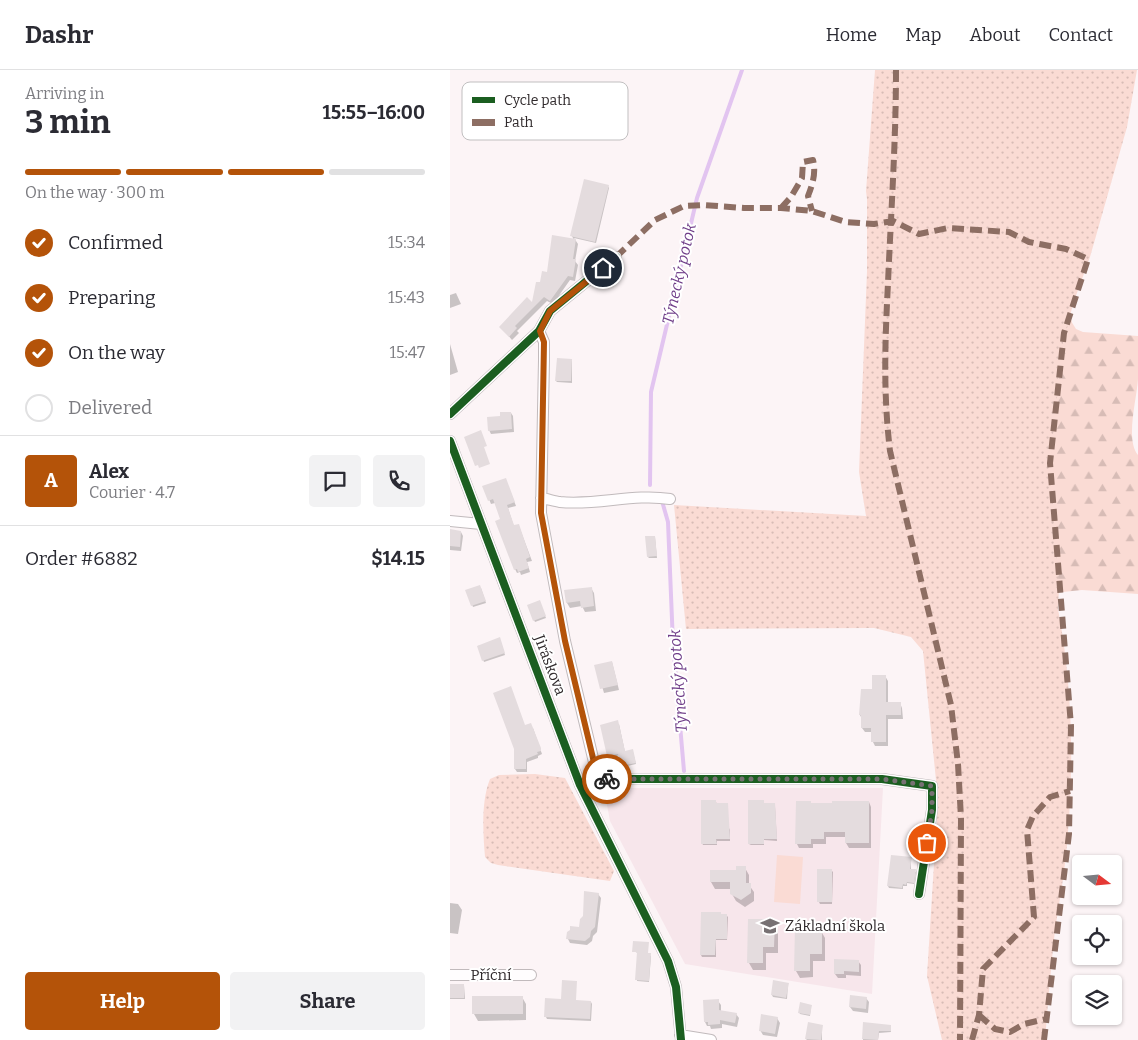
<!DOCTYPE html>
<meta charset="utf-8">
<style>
body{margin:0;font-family:Bitter,serif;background:#f2f2f3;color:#2b2b33;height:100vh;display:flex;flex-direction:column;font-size:19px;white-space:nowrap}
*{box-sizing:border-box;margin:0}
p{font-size:16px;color:#7c7c81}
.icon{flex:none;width:28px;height:28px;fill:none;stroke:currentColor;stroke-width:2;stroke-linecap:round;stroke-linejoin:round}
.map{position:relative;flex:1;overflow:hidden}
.sheet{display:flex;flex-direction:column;background:#fff;width:450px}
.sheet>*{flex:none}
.needle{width:32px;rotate:106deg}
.fabs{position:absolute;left:622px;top:785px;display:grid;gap:10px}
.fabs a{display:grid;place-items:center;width:50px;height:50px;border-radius:5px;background:#fff;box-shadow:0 1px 4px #0004;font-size:25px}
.pin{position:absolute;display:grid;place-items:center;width:42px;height:42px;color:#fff;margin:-21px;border:2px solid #fff;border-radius:50%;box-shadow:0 1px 5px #0007}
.courier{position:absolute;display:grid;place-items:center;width:50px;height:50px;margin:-25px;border:4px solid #b45309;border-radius:50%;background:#fff;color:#222;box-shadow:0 1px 6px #0007}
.head em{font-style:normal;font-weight:700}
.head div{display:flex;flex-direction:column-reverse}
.head{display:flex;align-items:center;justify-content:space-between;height:85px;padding:0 25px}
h1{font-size:32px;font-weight:700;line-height:38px}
.bar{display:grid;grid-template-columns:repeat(4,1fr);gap:8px 5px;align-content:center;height:60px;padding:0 25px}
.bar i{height:6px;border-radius:4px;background:#e1e1e2}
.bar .on{background:#b45309}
.bar p{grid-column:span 4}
.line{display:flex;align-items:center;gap:12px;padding:0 25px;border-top:1px solid #e1e1e2}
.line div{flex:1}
.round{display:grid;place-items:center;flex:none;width:52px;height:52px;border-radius:5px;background:#f2f2f3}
ol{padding:0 25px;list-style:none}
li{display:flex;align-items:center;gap:15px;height:55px}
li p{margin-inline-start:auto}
li .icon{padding:5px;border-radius:50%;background:#b45309;color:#fff;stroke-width:4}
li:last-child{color:#7c7c81}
li i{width:28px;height:28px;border:2px solid #e1e1e2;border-radius:50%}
.cta{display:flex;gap:10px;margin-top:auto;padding:10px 25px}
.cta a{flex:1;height:58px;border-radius:5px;background:#b45309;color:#fff;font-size:20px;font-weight:700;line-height:58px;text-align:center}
.cta a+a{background:#f2f2f3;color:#2b2b33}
header{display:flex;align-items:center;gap:30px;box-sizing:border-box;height:70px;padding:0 25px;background:#fff;border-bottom:1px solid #e1e1e2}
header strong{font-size:24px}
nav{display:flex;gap:28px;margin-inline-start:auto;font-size:18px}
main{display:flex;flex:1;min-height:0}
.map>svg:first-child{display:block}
.built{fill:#f7e6eb}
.grass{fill:url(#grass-dots)}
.forest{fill:url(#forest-firs)}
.pitch{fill:#fadbd4}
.shadow{fill:#0003}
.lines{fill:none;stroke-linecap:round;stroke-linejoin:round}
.stream{stroke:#e2c4f0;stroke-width:4}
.building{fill:#e4dcde}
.street-casing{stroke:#c1babc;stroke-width:12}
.street{stroke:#fffdfe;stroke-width:10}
.quiet{stroke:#8d6e63;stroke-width:6;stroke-dasharray:12 6;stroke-linecap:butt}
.cycleway-casing{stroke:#fff;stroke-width:11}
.cycleway{stroke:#1b5e20;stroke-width:8}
.done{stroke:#777173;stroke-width:5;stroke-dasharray:0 9}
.route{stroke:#b45309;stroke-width:6}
.labels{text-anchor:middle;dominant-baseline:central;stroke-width:4;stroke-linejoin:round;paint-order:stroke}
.street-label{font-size:15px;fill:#302a2c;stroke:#fff}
.poi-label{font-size:15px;fill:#302a2c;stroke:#fff;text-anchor:start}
.water-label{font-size:16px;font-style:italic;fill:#6f3d88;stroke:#fff}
.key{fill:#fff;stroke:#c1bfc0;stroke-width:1}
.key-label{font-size:14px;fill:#302a2c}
</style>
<header>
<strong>Dashr</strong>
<nav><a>Home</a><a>Map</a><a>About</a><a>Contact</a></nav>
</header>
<main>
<section class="sheet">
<div class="head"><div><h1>3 min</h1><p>Arriving in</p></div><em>15:55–16:00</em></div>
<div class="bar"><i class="on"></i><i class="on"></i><i class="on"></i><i></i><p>On the way · 300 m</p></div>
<ol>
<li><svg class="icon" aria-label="check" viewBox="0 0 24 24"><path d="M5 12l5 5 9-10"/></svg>Confirmed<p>15:34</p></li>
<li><svg class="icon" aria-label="check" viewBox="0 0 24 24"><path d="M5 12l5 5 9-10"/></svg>Preparing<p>15:43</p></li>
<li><svg class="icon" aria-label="check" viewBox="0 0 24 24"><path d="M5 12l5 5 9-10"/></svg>On the way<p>15:47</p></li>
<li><i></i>Delivered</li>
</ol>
<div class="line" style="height:90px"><b class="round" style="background:#b45309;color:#fff">A</b><div><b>Alex</b><p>Courier · 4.7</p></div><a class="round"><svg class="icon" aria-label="chat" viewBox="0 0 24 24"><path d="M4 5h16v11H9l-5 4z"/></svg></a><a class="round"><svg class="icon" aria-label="phone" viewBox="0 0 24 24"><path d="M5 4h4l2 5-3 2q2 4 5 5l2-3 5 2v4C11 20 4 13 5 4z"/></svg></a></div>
<div class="line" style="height:65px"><div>Order #6882</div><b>$14.15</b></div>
<div class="cta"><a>Help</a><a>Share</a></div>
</section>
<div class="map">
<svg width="688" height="970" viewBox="0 0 688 970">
<defs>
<pattern id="grass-dots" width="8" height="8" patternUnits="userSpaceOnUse" patternTransform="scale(1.25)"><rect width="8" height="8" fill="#fadbd4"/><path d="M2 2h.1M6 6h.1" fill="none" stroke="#d7bcb6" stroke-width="1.8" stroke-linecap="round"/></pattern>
<pattern id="forest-firs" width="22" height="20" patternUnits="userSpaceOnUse" patternTransform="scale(1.25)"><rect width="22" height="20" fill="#fadbd4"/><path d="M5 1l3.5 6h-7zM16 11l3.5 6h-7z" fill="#d7bcb6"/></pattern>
</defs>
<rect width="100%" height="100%" fill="#fcf4f6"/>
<path class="built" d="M159 718H433L422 924 235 894 160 751 157 735Z"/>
<path class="grass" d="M425 0H687L677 57 640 187 623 234 620 246 622 252 608 539C622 612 624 688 618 762 616 795 610 828 605 860 601 897 598 933 595 970H492L477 906 488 730 473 581 461 567 424 558 236 559 224 435 416 446 409 402 417 201V129L416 121Z
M85 704 115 708 164 801 160 811 48 795 41 793 35 787C33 763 31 731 40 709L49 705Z"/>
<path class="forest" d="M621 251 626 259 633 262 688 266C688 280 688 294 688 309 687 328 675 370 688 385V524L632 520 613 522 609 520 600 393 614 263Z"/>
<path class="pitch" d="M327 785 353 787 350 834 324 832Z"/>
<path class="shadow" d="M158 116 159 118 146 173 124 168 128 174 125 191 128 195 125 211 120 210 103 234 97 231 67 261 69 263 62 270 51 257 82 234 91 214 124 170 122 166Z
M6 223 11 234 0 238V225Z
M0 274 8 302 0 305Z
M122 290V313L107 312 106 311Z
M61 343 63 346 64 362 41 364 39 360 52 347Z
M57 413 66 436 58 438 64 457 70 459 82 491 77 492 80 502 71 505 70 502 67 503 65 499 52 450 45 433 41 434 34 417Z
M0 461 11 462 13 466 11 481 0 480Z
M205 467 207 488H199L198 487Z
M31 518 36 533 23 537 17 521Z
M141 518 144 523 146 541 135 542 132 536 120 538 117 533 116 521Z
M90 534 96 548 85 552 84 550Z
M50 570 55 585 34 592 28 576Z
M162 592 169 620 154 623 146 596Z
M435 606 438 611V633H450L452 638 453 649H438V676H425L423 672V662H415L412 658V649L410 645 423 620Z
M169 654 175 682H183L186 694 173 697 170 685 159 688 158 686 151 656Z
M75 657 83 658 92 684 88 686V688L77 692V702H67L65 699Z
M266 732 280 760V771H267V775H253L252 773Z
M419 732 421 737V778H399L396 773V767H376V774H363V778H349L347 774 362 735Z
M315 734H324L325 736 327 771 314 770V775H301L299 774Z
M461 788V800L466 802 464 814 457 813V816H453V819L439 818 438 816Z
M295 798 299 805V815L304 822V831L295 837 286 831 282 824V819H265L261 812Z
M369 800H381L383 802 382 834H370L369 832Z
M148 824 151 828 147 862 143 866 142 871 137 875 120 873 118 869 130 858 134 847Z
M0 833 8 834 12 840 8 864 0 863Z
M252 843 277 846 278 847 277 870H266V887H252L251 885Z
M318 853H324L328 860V883H316V900H303L299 893Z
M364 858 366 861H371L375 868V891H363V907L350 908 346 901Z
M198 873V884L201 886 199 912 187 911 188 883 183 881Z
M408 891 411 895V906L396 905V908H388L385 904Z
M126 912V931L141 932 142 934 141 951 97 949 96 947 112 930Z
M338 914 337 929 323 927 322 925Z
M0 915H14L15 929H0Z
M72 927 76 934V950L28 951 24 944Z
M416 928 419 932 418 943 403 941 400 937Z
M268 931 271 935V941L286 944 289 948 287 957 272 954V958L261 959 260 956H257L255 952Z
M361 936 360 946 350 944 349 942Z
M327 948 330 953 327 967 313 965 310 960Z
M414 953 440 956 441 962 429 963 428 970H413Z
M372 956V970H357L356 969Z"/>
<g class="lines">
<path class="stream" d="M200 415 201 322 247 128 292 0
M212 431 218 452 223 574 234 701"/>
</g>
<path class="building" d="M134 109 159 115 145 172 120 166Z
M102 165 126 169 123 189H126L123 207 118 206 100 231 94 227 65 256 67 258 59 267 49 257 77 227 82 232 86 212H90L92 201 97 202Z
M107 288 122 289 121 311H105Z
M50 342H61L62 359 38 361 37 347 50 346Z
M31 360 37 376 34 377 40 394 29 398 28 395 25 396 14 367Z
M56 408 65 432 57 435 64 455 69 454 80 487 76 489 79 498 68 502 67 499 64 500 45 451 50 449 43 429 38 431 32 416Z
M0 459 11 461 10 477 0 476Z
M195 466H205L207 486 197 487Z
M30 515 36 531 21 536 15 520Z
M142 517 144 536 131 538 130 531 116 533 114 520Z
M90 530 96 546 83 551 77 535Z
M50 567 55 583 32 591 27 576Z
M162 591 168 615 150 619 144 595Z
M422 605H436V632H451V645H436V672H421V658H411V645H409L411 619H422Z
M61 616 75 655 81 653 91 678V681L87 682 88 684 76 689V699H64V679L43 623Z
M168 650 175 681 183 679 186 693 171 696 168 684 157 686 150 655Z
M251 730H266V733H278L280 769H266L267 774H251Z
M298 730H314V733H325L327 769H314V774H298Z
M346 731H361V733H382V731H419V773H395V762H374V769H361V774H345Z
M441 785 462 787 460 799H466L464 813 457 812 456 815 453 814 452 818 437 816Z
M286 796H296V813H301V823L291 830 280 824V812H260V800H286Z
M367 799H382V832H367Z
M134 821 149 823 145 857 141 861 140 867 135 871 116 869 117 862 120 860V856L129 857 130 849 133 846Z
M251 842H271V844H277V869H266L265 885H250Z
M298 849H318V852H325L324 877H313V893H297Z
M345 857H365V860H372V884H360V901H344Z
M183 871 199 872 198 883H201L199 911 185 910 187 882H182Z
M384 889 409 890V902L394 901V904H384Z
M112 910 127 911 126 930 141 931 140 949 94 947 95 928 111 929Z
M323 910 339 913 336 928 321 925Z
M0 914H14V928H0Z
M400 925 417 927 416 939 399 937Z
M22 926H73V944H22Z
M269 929V940L287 943 285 953 270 950V954L258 955V952H254L253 930Z
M350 932 362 935 360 945 348 943Z
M311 944 328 947 325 964 309 961Z
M358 952 373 955 371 970 355 969Z
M413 952 441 955V961H429L428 970 412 969Z"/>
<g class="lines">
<g class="street-casing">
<path id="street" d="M89 261 94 272V290L91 443 115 571 148 709 130 715
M0 344 89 261 100 241 166 187
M0 371 130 715 218 891 226 917 231 970
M91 428C97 429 104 431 110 432 147 436 184 423 220 429
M0 451 31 454
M148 709H432L482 716V740L469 824
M0 905H81
M230 965 261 970"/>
</g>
<use href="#street" class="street"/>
<path class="quiet" d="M446 0C446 71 441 142 438 213 435 272 433 322 440 381L501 635 508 694 511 748 510 970
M331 138 341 127 352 108 353 92 363 90C366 103 363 113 358 126L362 141
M166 187 205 150 234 136 253 135 294 138H331L362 141 396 152 424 154 443 151 469 164 498 158 559 162 579 172 616 179 638 189 614 263 600 393 621 656 619 764 594 970
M529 945 545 959 560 962 574 954 596 949
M522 970 529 945 533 899 584 847 577 760 583 746 600 727 620 721"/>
<g class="cycleway-casing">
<path id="cycleway" d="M0 344 89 261 100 241 166 187
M0 371 130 715 218 891 226 917 231 970
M148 709H432L482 716V740L469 824"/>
</g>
<use href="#cycleway" class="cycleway"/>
</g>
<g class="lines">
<path class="done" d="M157 709H432L482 716V740L477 773"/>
<path class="route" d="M153 198 100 241 90 261 94 272 91 443 115 571 148 709H157"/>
</g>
<defs>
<g id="school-bare" transform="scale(1.5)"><path d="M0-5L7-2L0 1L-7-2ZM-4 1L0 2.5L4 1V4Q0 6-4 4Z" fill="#777173" stroke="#fff" stroke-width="2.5" paint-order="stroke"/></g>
</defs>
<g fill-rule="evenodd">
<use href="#school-bare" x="320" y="856"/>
</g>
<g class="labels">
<g class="street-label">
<text transform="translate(100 595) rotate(69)">Jiráskova</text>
<text x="41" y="905">Příční</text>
</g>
<g class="poi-label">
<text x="335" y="856">Základní škola</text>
</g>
<g class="water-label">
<text transform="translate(229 204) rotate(-77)">Týnecký potok</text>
<text transform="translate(228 611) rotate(-94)">Týnecký potok</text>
</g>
</g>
<rect x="12" y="12" width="166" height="58" rx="8" class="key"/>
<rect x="22" y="27" width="23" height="6" fill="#1b5e20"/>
<rect x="22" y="49" width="23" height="7" fill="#8d6e63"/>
<g class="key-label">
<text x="54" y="35">Cycle path</text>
<text x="54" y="57">Path</text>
</g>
</svg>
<div class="fabs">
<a><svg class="needle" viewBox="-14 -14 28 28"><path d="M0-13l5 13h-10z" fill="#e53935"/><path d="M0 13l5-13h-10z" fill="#7c7c81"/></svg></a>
<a><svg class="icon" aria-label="locate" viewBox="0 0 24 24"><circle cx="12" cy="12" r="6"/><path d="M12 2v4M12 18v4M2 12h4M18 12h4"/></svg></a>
<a><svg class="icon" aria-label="layers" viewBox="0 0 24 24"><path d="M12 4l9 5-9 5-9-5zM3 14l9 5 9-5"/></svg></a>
</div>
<div class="pin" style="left:477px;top:773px;background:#ea580c"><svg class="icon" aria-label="bag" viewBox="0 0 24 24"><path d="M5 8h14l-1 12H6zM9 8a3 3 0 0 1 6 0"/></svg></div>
<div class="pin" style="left:153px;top:198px;background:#1f2937"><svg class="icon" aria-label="home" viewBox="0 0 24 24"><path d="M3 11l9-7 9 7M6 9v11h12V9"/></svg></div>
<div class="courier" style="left:157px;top:709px"><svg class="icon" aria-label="bike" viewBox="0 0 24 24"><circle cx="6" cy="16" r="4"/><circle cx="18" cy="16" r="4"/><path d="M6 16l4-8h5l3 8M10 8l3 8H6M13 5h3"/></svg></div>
</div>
</main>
